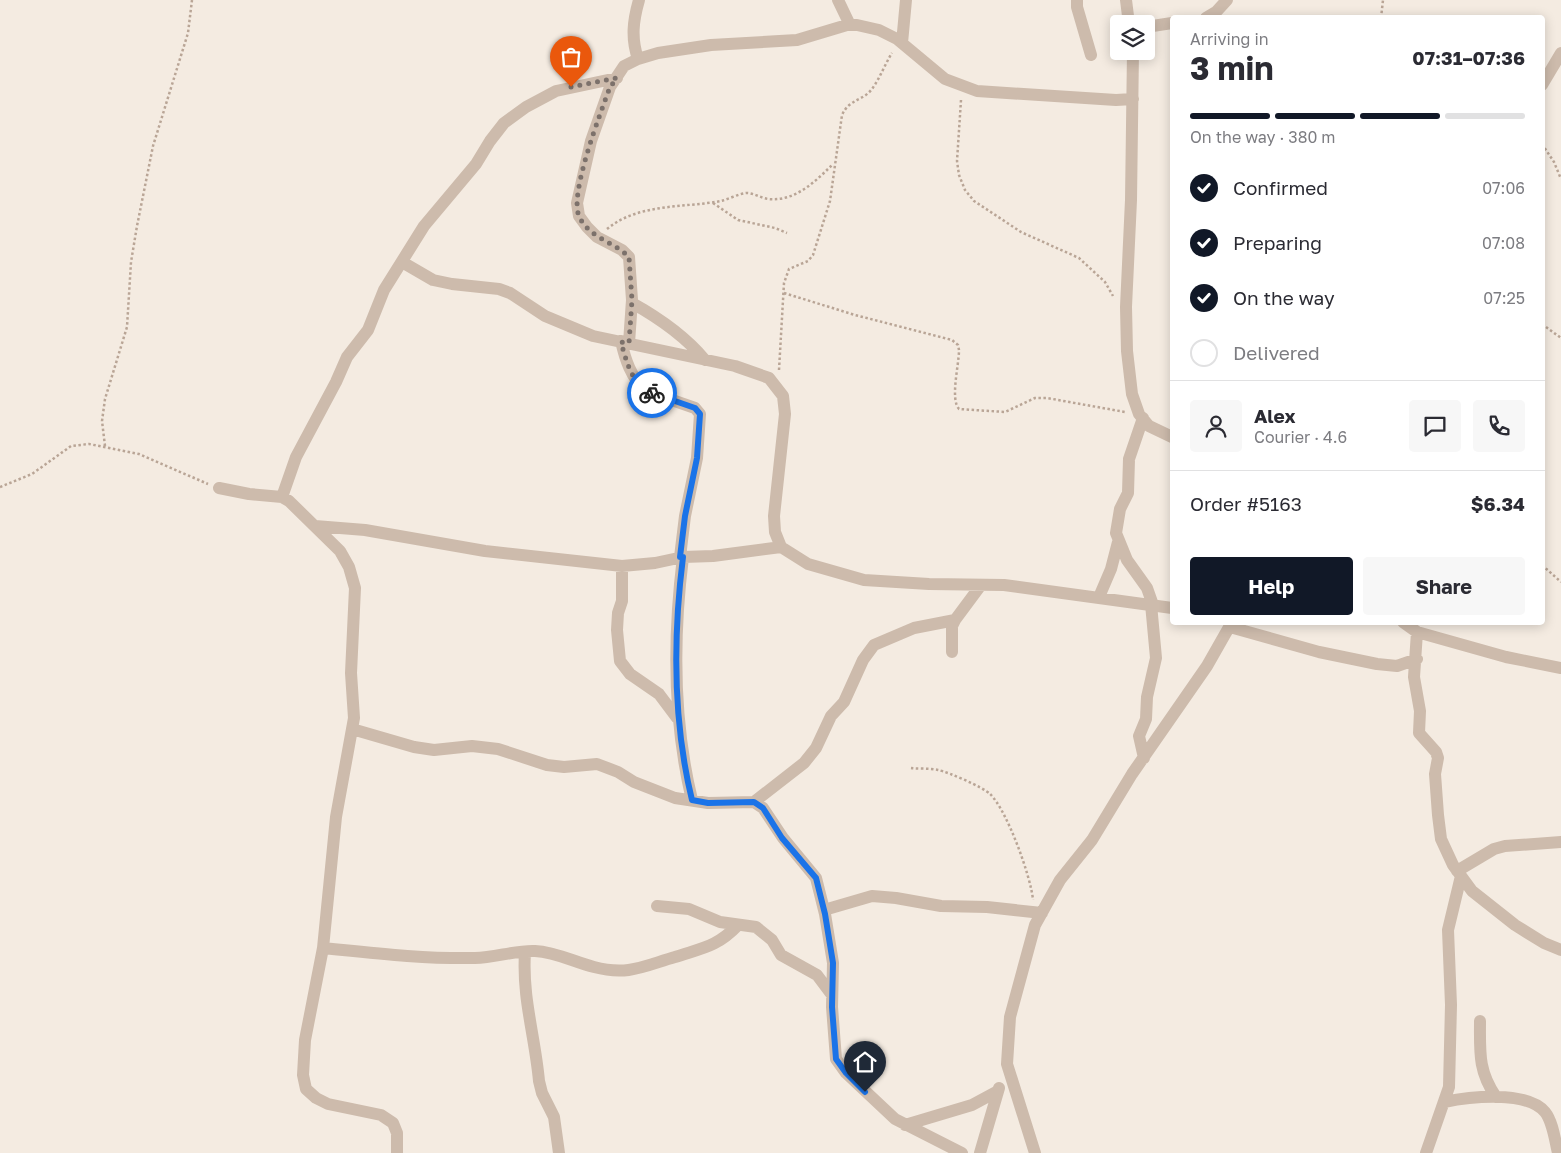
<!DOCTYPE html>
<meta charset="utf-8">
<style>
body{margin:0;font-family:"Golos Text",sans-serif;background:#f7f7f7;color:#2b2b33;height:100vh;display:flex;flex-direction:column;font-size:19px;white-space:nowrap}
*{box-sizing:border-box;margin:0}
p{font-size:16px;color:#7c7c81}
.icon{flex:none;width:28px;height:28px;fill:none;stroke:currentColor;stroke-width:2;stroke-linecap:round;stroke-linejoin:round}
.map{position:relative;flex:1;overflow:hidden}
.details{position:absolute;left:1170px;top:15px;width:375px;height:610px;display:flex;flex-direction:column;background:#fff;border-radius:5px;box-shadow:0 2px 12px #0003}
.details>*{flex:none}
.tools{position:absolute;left:1110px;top:15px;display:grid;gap:10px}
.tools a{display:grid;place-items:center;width:45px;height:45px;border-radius:5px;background:#fff;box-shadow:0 2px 12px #0003;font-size:25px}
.pin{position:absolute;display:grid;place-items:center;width:42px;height:42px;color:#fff;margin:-51px -21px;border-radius:50% 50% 50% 0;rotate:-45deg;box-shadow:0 0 5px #0007}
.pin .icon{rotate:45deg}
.courier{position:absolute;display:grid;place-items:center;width:50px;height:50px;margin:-25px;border:4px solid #1a73e8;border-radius:50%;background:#fff;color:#222;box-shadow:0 1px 6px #0007}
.overview em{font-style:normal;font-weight:700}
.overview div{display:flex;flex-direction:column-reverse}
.overview{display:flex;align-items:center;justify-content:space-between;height:85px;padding:0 20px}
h1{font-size:32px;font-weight:700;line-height:38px}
.bar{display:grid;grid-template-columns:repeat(4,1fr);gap:8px 5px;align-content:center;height:60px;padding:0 20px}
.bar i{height:6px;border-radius:4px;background:#e1e1e2}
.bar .current{background:#111827}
.bar p{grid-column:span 4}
.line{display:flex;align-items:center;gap:12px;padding:0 20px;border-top:1px solid #e1e1e2}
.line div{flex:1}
.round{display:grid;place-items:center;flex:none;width:52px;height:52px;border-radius:5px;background:#f7f7f7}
ol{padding:0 20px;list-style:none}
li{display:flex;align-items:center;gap:15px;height:55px}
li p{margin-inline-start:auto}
li .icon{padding:5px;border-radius:50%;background:#111827;color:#fff;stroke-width:4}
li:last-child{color:#7c7c81}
li i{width:28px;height:28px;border:2px solid #e1e1e2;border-radius:50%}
.primary-button{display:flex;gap:10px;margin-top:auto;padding:10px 20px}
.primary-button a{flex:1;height:58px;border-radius:5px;background:#111827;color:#fff;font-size:20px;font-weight:700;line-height:58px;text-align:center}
.primary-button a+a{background:#f7f7f7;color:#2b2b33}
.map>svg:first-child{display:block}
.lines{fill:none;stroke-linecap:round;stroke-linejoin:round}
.path{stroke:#b9a596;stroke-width:2.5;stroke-dasharray:2.5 2.5;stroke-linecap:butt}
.street{stroke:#cdbbac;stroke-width:12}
.done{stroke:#7c716b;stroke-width:5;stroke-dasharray:0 9}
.route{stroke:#1a73e8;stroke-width:6}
</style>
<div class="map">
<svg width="1561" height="1153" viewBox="0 0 1561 1153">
<rect width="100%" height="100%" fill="#f4ebe1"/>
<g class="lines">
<path class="path" d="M1381 18 1383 0
M961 100 957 161 959 175 965 190 974 201 1021 232 1079 258 1105 282 1113 296
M1542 144 1554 162 1561 179
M713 203 738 220 775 228 787 233
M607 229C638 203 684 208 721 201 729 199 738 194 746 193 754 193 761 198 768 199 795 202 816 181 833 164
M784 293 855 315 952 340 958 345 959 350C959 365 950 399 959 409L1005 412 1035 398H1047L1125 412
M1542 324 1561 338
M779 370 784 283 789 269 808 261 813 255 830 201 842 115C849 99 863 101 872 89 880 78 885 64 892 53
M105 446 102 421 105 399 127 327 131 262 137 226 153 146 188 33 192 0
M0 487 32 474 71 446 89 444 139 454 208 484
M1542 565 1561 582
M911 768C919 769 929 768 938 770 948 772 983 787 990 794 1007 810 1031 877 1033 900"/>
<path class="street" d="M838 0 850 25
M1077 0V7L1091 55
M1126 0 1129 24
M1206 18 1216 12 1227 0
M1146 27 1172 23
M902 43 906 0
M1133 51 1131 200 1126 307 1127 351 1132 394 1139 414 1149 426 1172 437
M638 59C631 38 633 21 639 0
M1542 85 1561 53
M402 262 433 280 452 284 499 289 510 293 545 316 593 336 735 366 769 378 783 396 785 414 774 516 775 532 781 547 808 564 864 580 929 584 1004 585 1172 608
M632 303C659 318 685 336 705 360
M621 341C625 359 631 378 646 391L695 408 700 414 697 458 685 516 680 557
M629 343 632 300 629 257 622 250 597 237 587 227 579 216 577 203 591 141 610 87 624 66 638 59 658 53 711 45 797 40 847 25H857L879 30 897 39 945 79 977 91 1116 100 1133 99
M1143 418 1129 459 1128 493 1120 509 1116 533 1127 560 1147 588 1153 605
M219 488 249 494 282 497 289 501 340 551 349 567 355 588 351 673 354 718 336 817 323 948 305 1040 303 1075 306 1089 316 1098 328 1104 381 1115 393 1123 397 1133V1153
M282 497 296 457 336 382 347 357 368 330 384 290 424 226 476 164 490 141 504 123 526 107 556 91 617 78
M315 526 365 530 485 551 622 566 655 563 683 557 713 556 781 547
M683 557C673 637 673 721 692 800
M622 566V601L618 613 617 630 620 661 630 674 659 694 677 718
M1099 597 1111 569 1118 542
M1403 622 1417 632 1506 657 1561 668
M1230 627 1319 652 1377 664 1397 666 1417 659
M1417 632 1414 677 1420 711 1419 733 1436 752 1438 758 1435 774 1438 815 1441 839 1453 865 1472 891 1515 925 1544 943 1561 950
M952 652V626L955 620 981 585
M352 729 414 747 434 750 472 746 498 749 547 765 564 767 597 764 618 772 634 782 675 798 708 803 754 802 763 808 783 838 816 878 825 914 833 963 832 1007 836 1059 846 1073 895 1119 962 1153
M1144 758 1139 736 1146 719 1147 697 1156 658 1151 604
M754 802 804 763 816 748 831 716 844 702 863 660 874 645 914 628 955 620
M1457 871 1494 849 1505 846 1561 842
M657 906 689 909 720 922 756 927 772 940 781 955 817 975 832 995
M824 910 872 896 896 898 941 906 987 907 1042 913
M323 948C373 953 424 959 475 958 495 958 515 950 535 951 556 952 574 962 594 967 628 976 644 966 675 957 702 948 717 947 738 925
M525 953C522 998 535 1036 539 1081L542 1093 554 1117 559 1153
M1480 1021C1480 1052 1478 1071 1496 1097
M1444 1102C1469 1097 1527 1090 1545 1112 1553 1122 1555 1141 1558 1153
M905 1125 972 1105 998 1091
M980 1153 999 1088
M1035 1153 1007 1064 1010 1017 1035 925 1060 880 1092 840 1132 774 1207 666 1232 622
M1426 1153 1449 1087 1451 1005 1448 930 1461 876"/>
</g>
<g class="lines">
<path class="done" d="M571 87 617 78 610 87C601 112 569 194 579 216 588 237 614 242 629 257L632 300 629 343 621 342C626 360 632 386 652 393"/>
<path class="route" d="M652 393 695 408 700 414 697 458 685 516 680 557H683C673 637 673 722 692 800L708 803 754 802 763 808 782 838 816 878 825 914 833 963 832 1007 836 1059 846 1073 865 1092"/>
</g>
</svg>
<div class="tools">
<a><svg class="icon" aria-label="layers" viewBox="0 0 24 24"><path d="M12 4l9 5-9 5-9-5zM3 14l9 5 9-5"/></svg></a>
</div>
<div class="pin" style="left:571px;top:87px;background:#ea580c"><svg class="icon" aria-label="bag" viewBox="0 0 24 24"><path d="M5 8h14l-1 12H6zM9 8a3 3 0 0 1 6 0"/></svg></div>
<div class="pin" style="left:865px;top:1092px;background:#1f2937"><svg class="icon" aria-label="home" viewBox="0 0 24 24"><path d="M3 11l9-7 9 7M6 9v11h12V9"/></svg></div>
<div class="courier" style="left:652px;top:393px"><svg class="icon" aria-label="bike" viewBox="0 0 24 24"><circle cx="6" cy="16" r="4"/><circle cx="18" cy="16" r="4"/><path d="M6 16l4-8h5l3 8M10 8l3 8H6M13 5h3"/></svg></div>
<section class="details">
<div class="overview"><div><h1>3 min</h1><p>Arriving in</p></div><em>07:31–07:36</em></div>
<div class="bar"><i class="current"></i><i class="current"></i><i class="current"></i><i></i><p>On the way · 380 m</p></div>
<ol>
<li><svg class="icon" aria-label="check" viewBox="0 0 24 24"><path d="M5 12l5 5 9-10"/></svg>Confirmed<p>07:06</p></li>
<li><svg class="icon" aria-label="check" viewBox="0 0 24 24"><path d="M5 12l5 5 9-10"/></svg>Preparing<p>07:08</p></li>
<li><svg class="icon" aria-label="check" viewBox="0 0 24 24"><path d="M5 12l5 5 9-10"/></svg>On the way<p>07:25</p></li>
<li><i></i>Delivered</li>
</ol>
<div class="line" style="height:90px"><a class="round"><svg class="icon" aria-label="person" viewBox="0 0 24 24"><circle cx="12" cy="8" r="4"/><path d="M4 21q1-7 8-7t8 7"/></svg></a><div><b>Alex</b><p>Courier · 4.6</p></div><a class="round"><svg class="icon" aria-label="chat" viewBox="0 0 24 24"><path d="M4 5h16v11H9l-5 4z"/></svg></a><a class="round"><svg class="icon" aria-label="phone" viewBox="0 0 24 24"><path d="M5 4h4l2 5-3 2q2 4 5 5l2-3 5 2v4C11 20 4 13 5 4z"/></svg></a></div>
<div class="line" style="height:65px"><div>Order #5163</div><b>$6.34</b></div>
<div class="primary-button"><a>Help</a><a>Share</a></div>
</section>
</div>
